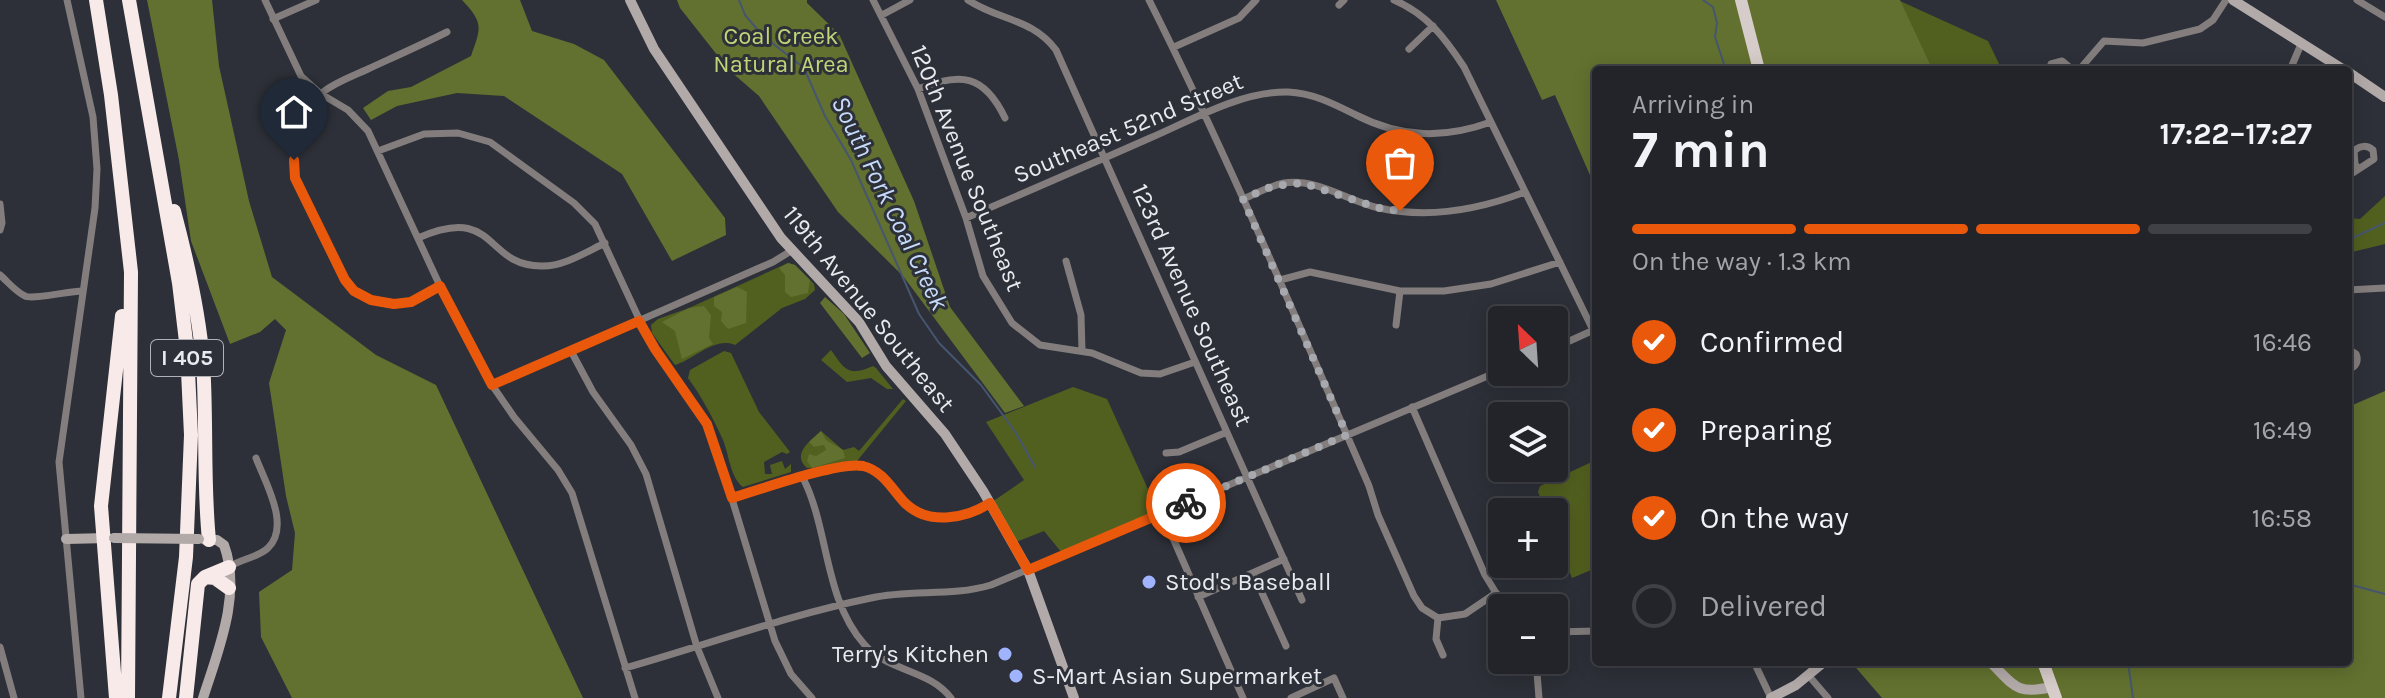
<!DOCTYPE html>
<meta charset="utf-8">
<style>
body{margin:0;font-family:Karla,sans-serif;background:#2e3036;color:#f1f3f6;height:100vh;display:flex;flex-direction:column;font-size:30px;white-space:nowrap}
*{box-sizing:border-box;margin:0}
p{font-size:26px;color:#a2a4a8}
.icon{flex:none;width:44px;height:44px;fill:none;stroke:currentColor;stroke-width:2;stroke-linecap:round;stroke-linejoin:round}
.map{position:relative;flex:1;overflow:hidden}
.drawer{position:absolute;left:1592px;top:66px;width:760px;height:600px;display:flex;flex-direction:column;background:#22242a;border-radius:8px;box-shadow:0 4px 20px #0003,0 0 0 2px #3f4147}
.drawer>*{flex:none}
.needle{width:52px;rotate:335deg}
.controls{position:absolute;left:1488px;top:306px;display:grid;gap:16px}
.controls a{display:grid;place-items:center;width:80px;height:80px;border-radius:8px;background:#22242a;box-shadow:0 4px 20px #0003,0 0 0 2px #3f4147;font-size:40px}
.pin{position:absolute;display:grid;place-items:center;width:68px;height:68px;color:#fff;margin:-82px -34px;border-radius:50% 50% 50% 0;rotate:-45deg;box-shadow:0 0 8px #0007}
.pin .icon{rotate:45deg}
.courier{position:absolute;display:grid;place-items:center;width:80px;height:80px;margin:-40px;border:6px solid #ea580c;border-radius:50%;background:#fff;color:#222;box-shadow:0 2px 10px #0007}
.head em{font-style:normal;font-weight:700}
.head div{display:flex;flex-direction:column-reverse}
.head{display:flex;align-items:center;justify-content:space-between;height:136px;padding:0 40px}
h1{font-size:52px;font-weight:700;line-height:60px}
.bar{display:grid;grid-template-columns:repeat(4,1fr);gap:12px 8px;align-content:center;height:96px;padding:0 40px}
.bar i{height:10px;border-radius:6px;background:#3f4147}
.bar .selected{background:#ea580c}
.bar p{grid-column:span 4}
ol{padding:0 40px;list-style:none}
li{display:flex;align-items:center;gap:24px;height:88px}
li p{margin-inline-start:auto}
li .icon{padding:8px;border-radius:50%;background:#ea580c;color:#fff;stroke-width:4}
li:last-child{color:#a2a4a8}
li i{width:44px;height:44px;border:4px solid #3f4147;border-radius:50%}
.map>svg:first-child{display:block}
.green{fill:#52601f}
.forest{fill:#62712f}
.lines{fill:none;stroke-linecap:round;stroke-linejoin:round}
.stream{stroke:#465670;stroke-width:2}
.street{stroke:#837e7d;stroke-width:7}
.secondary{stroke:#b2aaa9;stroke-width:10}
.primary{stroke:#d6ccca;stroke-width:12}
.highway{stroke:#f8eae9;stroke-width:14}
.secondary-bridge{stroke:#b2aaa9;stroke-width:10}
.done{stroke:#a7a9af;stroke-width:8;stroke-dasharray:0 14.4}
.route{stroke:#ea580c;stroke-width:10}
.poi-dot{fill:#a0b3fd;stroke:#2d3038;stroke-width:3}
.labels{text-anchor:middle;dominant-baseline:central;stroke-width:6;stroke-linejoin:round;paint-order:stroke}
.shield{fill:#2d3038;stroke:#b0b2b8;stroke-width:2}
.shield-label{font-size:22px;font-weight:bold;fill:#e8eaef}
.park-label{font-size:24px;fill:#bfd577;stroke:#2d3038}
.street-label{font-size:24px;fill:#e8eaef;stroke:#2d3038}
.poi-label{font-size:24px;fill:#e8eaef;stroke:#2d3038;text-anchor:start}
.water-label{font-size:26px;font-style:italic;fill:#c6dbfa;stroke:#2d3038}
</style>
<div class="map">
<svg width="2385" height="698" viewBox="0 0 2385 698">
<rect width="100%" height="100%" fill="#2d3038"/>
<path class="green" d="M1900 1 1988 41 2002 70H1933Z
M2385 196V244L2348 253V218L2360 219Z
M788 263 795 265 814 284 815 290 805 299 782 308 735 345C715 336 693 360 675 365L652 333 651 325 658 319 689 308Z
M831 350C845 370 848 377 873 366L876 368 893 389H887L871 378 847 382 821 360Z
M724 351 731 353 759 412 790 452 787 454 782 452 764 462 765 474H772L770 465 782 461 785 469 791 464V472L743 487C730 477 729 454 723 440 713 418 702 397 688 378L690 370Z
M1073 387 1107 399 1158 511 1062 553 1044 531 1016 542 992 502 1024 480 986 422Z
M903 399 906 401 857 461C839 460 823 468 807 468 791 454 810 441 821 431L843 450 854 447 859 451Z
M1596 460V568L1572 578 1554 532V512H1546L1538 492 1540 486Z"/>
<path class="forest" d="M147 0H212L219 66 249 201 272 277 376 355 436 385 583 698H292L261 637 259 592 292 570 295 533 286 496 269 383 286 330 275 319 260 332 230 344 191 241 179 160Z
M462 0H520L532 31 574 44 604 60 725 218 726 235 672 261 622 174 504 96 457 93 397 106 371 120 363 108 388 91 411 87 471 56C481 28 484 23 462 0Z
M677 0H807V3L839 34 914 201 950 307 1024 406 1005 413 903 276 838 212 759 96 729 70 680 8Z
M1496 0H1900L1933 70H1596V189L1555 95 1542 100Z
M788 263 795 265 810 280 808 293 791 297 785 292V275L779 268Z
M737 287 747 292 746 323 728 329 721 321 722 312 714 306V297Z
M825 297 844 314 870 353 862 358 820 303Z
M704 306 711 315 709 338 713 344 682 359 675 331 662 322 689 308Z
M2385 391V698H1882L1851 662H2348V407Z
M821 431 826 440 843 450 845 458 812 468 807 461 809 454 816 456 826 450 824 445 814 447 809 442Z"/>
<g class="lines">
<path class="stream" d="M739 0 745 15 762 35 804 68 825 116 851 160 919 314 939 343 981 385 1016 433 1035 467
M1703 0 1713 7 1717 23 1715 37 1726 70
M2348 240 2385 223
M2348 584 2385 594
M2128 662 2133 698"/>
<path class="street" d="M67 0 93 117 97 169 95 208 59 462 81 698
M265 0 301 76 321 94 348 110 368 131 440 286 492 385 514 417 558 470 572 493 635 698
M873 0 918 89 966 218 983 276 1012 323 1040 345 1092 353 1141 373 1160 374 1195 362
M968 0C1000 21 1032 18 1056 50L1302 600
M1149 0C1229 159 1298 323 1369 486L1378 515 1414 596 1422 608 1438 618 1436 639 1443 655
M1394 0C1427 14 1445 38 1464 67L1593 330
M2357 0 2385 17
M1339 5 1344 0
M882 15 910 0
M273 19 316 0
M1174 47 1239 18 1256 0
M1409 49 1433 26
M2049 70 2051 64 2062 61 2073 70
M2079 70 2104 41 2143 43 2200 29 2213 20 2226 0
M2290 70 2302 42
M918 89C960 72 984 74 1005 118
M378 151 424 134 458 133 490 142 574 203 595 224 647 336 707 424 719 456 775 641 791 674 812 698
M2348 176 2374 159 2373 150C2367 145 2360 145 2354 151L2355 164 2358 168
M1243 199C1257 193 1270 186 1284 183 1317 178 1348 201 1379 208 1429 219 1478 210 1525 192
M966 218C1028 191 1089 165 1150 138 1192 120 1241 91 1288 92 1313 93 1334 104 1356 115 1401 138 1444 139 1491 122
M0 230 2 223 0 204
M418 238C497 203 484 266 541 266 563 267 586 252 605 243
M1066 261 1081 315 1082 351
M0 275C8 282 16 292 25 296 32 300 70 291 82 291
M1280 280 1310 272 1400 291H1444L1491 284 1560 262
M440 286C431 292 421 300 411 302 388 309 358 300 345 280L295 178C289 150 300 111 323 92 336 82 353 76 368 69 394 57 421 45 447 32
M2348 290 2385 288
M1396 325 1400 291
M1554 348 1596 329
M2348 349 2356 354C2359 361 2356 368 2348 369
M571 351 593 392 631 445 646 474 697 647 718 698
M492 385 773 262 791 251
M1412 407 1485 575 1496 593 1510 608
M1166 453 1179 452 1227 432
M803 478C829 529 824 599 864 644 888 672 929 669 951 698
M732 498 837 467C849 466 861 464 873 470 887 476 894 491 904 501 926 526 965 519 990 503
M1162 513 1243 698
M229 567C241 559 259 557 268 548 291 526 265 482 256 458
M1253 573 1286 646
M1198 597 1284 559
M1438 618 1465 614 1496 593
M1554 632 1596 631
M0 647 14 698
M1536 660 1539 698
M1754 662 1771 698
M625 668C706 645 788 615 871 598 911 589 951 597 991 585L1502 370
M1809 676 1828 698
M1291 698 1334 678 1343 698"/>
<path class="secondary" d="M630 0 654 49 781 238 859 322 886 366 945 434 983 491 1028 570 1074 698
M2233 0 2344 70
M2348 72 2385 97
M66 539 108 538
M1990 662C2015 686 2015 695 2052 687
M203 698C218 651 242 594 224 545L217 540H205
M1771 698 1796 685 1824 662"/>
<path class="primary" d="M1741 0 1759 70
M2043 662 2056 698"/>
<path class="highway" d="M96 0 111 95 131 272 128 698
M129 0 179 283 187 350 191 435 186 557 169 698
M174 211C187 260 199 311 203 362 207 421 203 481 209 540
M205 577 215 578 229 588
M116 698 101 506 122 316
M186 698 198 584 205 577 229 567"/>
<path class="secondary-bridge" d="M114 538 199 539"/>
</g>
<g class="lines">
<path class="done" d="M1186 503 1347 435 1243 199 1273 186 1303 183 1379 208 1400 211"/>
<path class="route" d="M294 160 295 178 345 280 354 291 371 300 394 304 411 302 440 286 492 385 639 321 655 349 707 424 732 498C759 490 839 461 863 466 883 471 891 488 904 502 927 526 965 519 990 503L1028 570 1186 503"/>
</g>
<g class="poi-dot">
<circle cx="1149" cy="582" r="8"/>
<circle cx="1005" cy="654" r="8"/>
<circle cx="1016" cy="676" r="8"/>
</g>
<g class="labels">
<rect class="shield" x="151" y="340" width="72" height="36" rx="6"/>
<g class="shield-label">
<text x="187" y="358">I 405</text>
</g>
<g class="park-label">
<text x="781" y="36">Coal Creek<tspan x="781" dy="28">Natural Area</tspan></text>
</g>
<g class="street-label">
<text transform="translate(1128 128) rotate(-23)">Southeast 52nd Street</text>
<text transform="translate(967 168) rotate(68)">120th Avenue Southeast</text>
<text transform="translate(1192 305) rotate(66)">123rd Avenue Southeast</text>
<text transform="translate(869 309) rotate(51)">119th Avenue Southeast</text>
</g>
<g class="poi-label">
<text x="1165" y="582">Stod's Baseball</text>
<text x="989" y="654" text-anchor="end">Terry's Kitchen</text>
<text x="1032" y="676">S-Mart Asian Supermarket</text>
</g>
<g class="water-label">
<text transform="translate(890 203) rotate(64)">South Fork Coal Creek</text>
</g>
</g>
</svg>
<div class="controls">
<a><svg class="needle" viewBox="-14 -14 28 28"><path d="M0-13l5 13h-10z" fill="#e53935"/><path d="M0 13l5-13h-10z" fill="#a2a4a8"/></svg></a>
<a><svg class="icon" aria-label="layers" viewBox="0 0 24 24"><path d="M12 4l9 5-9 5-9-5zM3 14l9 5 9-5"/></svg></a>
<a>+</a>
<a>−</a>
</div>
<div class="pin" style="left:1400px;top:211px;background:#ea580c"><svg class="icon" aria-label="bag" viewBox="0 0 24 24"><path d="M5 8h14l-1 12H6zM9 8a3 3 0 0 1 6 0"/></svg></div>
<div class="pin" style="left:294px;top:160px;background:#1f2937"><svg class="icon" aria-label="home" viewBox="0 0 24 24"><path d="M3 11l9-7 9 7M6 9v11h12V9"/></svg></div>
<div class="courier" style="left:1186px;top:503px"><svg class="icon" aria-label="bike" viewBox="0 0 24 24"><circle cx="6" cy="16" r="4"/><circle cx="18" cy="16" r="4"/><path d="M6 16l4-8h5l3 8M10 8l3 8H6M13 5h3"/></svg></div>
<section class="drawer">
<div class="head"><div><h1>7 min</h1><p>Arriving in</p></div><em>17:22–17:27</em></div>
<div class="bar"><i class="selected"></i><i class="selected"></i><i class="selected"></i><i></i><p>On the way · 1.3 km</p></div>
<ol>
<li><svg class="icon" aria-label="check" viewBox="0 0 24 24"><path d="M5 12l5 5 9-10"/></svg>Confirmed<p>16:46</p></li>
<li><svg class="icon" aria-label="check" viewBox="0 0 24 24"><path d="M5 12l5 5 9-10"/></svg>Preparing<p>16:49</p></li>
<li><svg class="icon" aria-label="check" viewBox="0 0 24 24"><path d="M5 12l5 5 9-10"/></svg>On the way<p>16:58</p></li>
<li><i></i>Delivered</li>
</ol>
</section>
</div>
